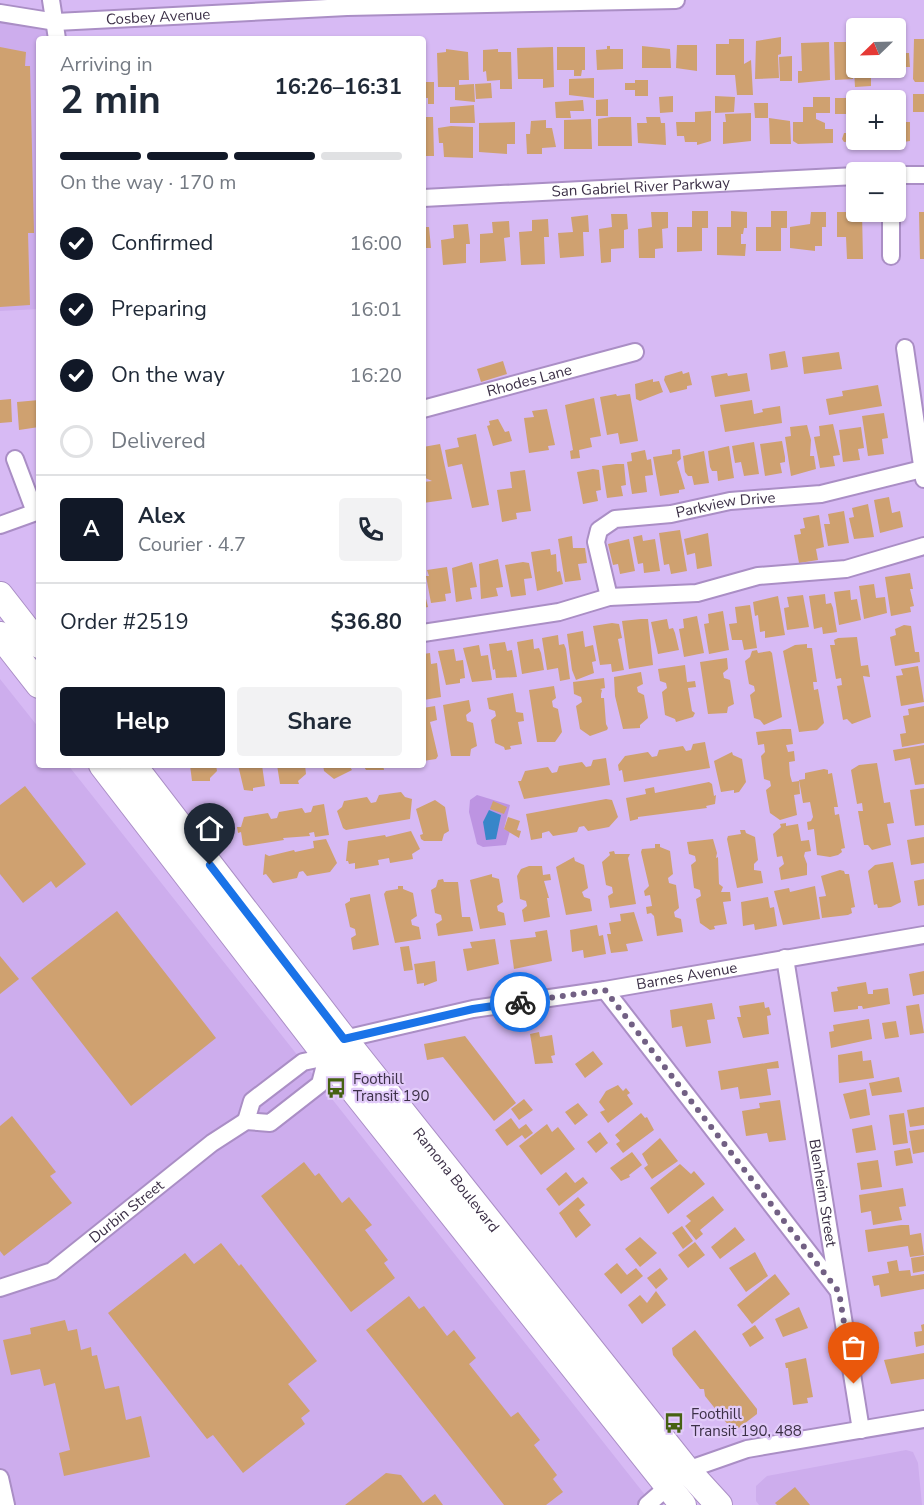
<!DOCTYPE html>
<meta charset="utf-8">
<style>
body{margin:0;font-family:"Nunito Sans",sans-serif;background:#f2f2f3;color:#1f2937;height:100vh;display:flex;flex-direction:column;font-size:22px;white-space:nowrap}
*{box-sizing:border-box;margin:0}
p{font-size:20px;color:#747a83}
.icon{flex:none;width:33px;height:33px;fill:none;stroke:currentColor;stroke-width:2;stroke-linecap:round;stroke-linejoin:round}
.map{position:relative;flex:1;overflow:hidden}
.drawer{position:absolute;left:36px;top:36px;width:390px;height:732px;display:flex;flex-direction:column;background:#fff;border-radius:6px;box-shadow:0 2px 4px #0004}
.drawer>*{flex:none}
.needle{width:39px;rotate:247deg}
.controls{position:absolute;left:846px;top:18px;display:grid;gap:12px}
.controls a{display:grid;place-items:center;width:60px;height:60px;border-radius:6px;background:#fff;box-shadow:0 2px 4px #0004;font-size:30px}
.pin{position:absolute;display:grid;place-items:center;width:51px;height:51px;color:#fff;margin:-62px -26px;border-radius:50% 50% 50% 0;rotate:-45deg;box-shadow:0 0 6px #0007}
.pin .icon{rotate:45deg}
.courier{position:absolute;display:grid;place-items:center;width:60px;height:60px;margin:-30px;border:4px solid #1a73e8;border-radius:50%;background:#fff;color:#222;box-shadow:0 2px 8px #0007}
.overview em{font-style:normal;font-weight:700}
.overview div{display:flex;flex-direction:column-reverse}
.overview{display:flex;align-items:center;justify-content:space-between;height:102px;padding:0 24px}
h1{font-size:39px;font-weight:700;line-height:45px}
.bar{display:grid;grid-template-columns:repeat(4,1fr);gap:9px 6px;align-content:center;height:72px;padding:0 24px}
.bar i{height:8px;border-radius:4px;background:#e0e1e3}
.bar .active{background:#111827}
.bar p{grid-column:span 4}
.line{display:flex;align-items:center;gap:15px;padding:0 24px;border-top:2px solid #e0e1e3}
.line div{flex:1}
.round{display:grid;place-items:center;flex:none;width:63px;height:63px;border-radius:6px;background:#f2f2f3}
ol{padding:0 24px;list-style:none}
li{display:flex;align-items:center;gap:18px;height:66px}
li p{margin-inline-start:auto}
li .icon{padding:6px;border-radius:50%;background:#111827;color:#fff;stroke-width:4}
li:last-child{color:#747a83}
li i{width:33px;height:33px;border:3px solid #e0e1e3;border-radius:50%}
.button{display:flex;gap:12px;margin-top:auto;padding:12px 24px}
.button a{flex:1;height:69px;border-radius:6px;background:#111827;color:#fff;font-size:24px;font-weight:700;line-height:69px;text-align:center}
.button a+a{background:#f2f2f3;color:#1f2937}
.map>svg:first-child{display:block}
.built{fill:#cdaded}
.green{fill:#bd94e2}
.water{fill:#3786c9}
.building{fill:#cfa170}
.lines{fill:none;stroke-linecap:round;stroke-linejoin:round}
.minor-casing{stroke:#aa8ec5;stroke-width:20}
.primary-casing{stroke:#aa8ec5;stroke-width:28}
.minor{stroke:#fff;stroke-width:16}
.primary{stroke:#fff;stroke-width:26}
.done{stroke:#726084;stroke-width:6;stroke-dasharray:0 10.8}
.route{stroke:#1a73e8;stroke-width:8}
.labels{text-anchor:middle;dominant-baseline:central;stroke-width:4.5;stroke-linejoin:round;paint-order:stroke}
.street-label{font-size:15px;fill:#3c3047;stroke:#e1caf9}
.poi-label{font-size:15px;fill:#3c3047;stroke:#e1caf9;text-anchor:start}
</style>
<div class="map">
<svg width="924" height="1505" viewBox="0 0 924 1505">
<rect width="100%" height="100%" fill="#d7baf4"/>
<path class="built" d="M0 17 46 30V39H39V237L36 242 39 309 0 311Z
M0 679 39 728V765H68L653 1505H0Z
M906 1450 913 1452 918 1463 922 1505H759L756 1501V1486L767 1476Z"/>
<path class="green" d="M477 795 510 805 504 829 510 831 506 845 483 847 477 844 469 812 470 800Z"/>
<path class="water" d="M489 810 501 815 496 839 486 840 483 822Z"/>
<path class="building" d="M781 37V54L778 55 779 78 755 79 756 41Z
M729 39H744V64L751 60 753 95H737L735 75H716V44H729Z
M914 39H924V82H915L913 79Z
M896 41H903V53H909L910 67H896Z
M829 42 830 80 798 83V71H802L801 43Z
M834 42H856V69H853V79L835 80Z
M677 45H697V71L676 68Z
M607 46H610V49H623V69L597 70 596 50 607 49Z
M642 46 670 49 671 68H642Z
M0 47 26 52 25 66H30L34 233H28L30 305 0 307Z
M553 47 554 87 543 88V79H518L517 48Z
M557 47H585V70H582L581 76H574V70H557Z
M446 49 468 52 469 80H459V85L474 84 475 102 455 100V87H438L437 53 446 52Z
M498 49V52H511L512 89H500V80L487 81 486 71 483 72V50Z
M423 50H426V73L423 76Z
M792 56V81H780L779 57Z
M854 70H871V86L855 87Z
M594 78V98L569 95V79Z
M635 80H648V96H635V90H625V83H635Z
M423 82H434V104H428V98H423Z
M491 83 492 98 476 99 475 84Z
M891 94V100H873V95Z
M913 94H924V112H913Z
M673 96V112L660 113 659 97Z
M715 96 735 97 734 112 715 113Z
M813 97H830V113H816V119L825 123V129H833V143L798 144 793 141V122H803V107H813Z
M835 98H852V114H835Z
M608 99V116H596V100Z
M583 100 584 111H570L571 118H556L555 102Z
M754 103H768V118H755Z
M474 105 475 123H450V107Z
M711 111V141L697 145V142H685L684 136H677L676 122H695V112Z
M751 113V141L723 144V122H726L725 114Z
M423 117H433L434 156H423Z
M611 117H631L632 146H598V119Z
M646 117H660L661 123H665L666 145 638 143 637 123H647Z
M769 118 790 121 791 144H770Z
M591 119 592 149H564V120Z
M546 120V128H552L556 147 542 148V154H527L526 134H530L531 121Z
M847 121H856V141L844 142 842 139 844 133H847Z
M515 122V144H507V154L479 152V123Z
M896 122H910V141L882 145V140H896Z
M451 126 473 127V158L444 157 443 143H439L438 128Z
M692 211H708V228H702V251L677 252V227H692Z
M731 211 747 212V228H744L743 234H741V244H746L745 256 717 255V227H731Z
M771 211H787V228H781V251H756V227H771Z
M651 212H668V228L662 229 663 248 655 249V258H639L638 229 652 227Z
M811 212H826V227H822V246H815V251L790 248V227L810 224Z
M837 212H862L863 259H847L846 237H837Z
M919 212H924V259H920Z
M611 214H627L628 229 624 230V248L611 249V262L601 263 599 229 612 227Z
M588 215 589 232H583L584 256 560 258 558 233 573 232 571 217Z
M548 219 549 237H544L545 264 521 265 519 232 532 231V220Z
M509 221 510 237 504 238 506 261 480 263V234L493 233 492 222Z
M468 224 470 244H466V263L443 265 441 240 454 238 453 225Z
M423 227H429L431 248H425L426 271H423Z
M785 351 788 367 771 370 769 354Z
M839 352 842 369 804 374 802 357Z
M503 361 507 374 481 382 477 369Z
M682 371 683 374 689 372 692 385 687 386V389L670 393 664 380 665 376Z
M727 373 728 376 747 373 750 391 715 397 711 376Z
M653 379V382L659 381 663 392 640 401 636 399 635 384Z
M878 385 882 406 829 415 826 399 843 396 842 391Z
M616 394 617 396 630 394 638 441 620 444 618 433 607 435 600 397Z
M594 398 601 436 590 438 592 447 579 450 580 458 571 459 570 451 573 450 565 405Z
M11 399 12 422 0 423V400Z
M39 400V427L19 430 17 402Z
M752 400 754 414 763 412 762 409 780 406 782 423 725 432 720 405Z
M547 409 555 445 548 446 549 450 529 453 524 418 534 417 532 411Z
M884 413 888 438 882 439 884 454 868 456 862 416Z
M498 419 505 432 509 431 512 441 493 446 487 426 490 425 489 421Z
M833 424 840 455 833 456 835 466 820 468 814 437 820 436 819 426Z
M807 425 811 440 810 456H814L816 469 791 476 785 437 791 436 790 427Z
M861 427 864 448 858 449 860 460 843 462 839 430Z
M476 434 489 505 472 508 462 464 448 467 445 450 459 447 457 438Z
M782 441 785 457V462L780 463 782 473 765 476 760 444Z
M754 442 759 474 744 476 741 462 735 463 732 446Z
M440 444 452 499 423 503V482L432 481 423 477V447Z
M729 446 734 478 718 481 717 471H712L710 467 708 451Z
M680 449 681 459 677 462 685 489 679 490V493L660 496 653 457 672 454V450Z
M645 450 647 460 651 459 653 475 645 476 647 492 632 494 627 462 632 461 631 453Z
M704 451 709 483 694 485 692 476H688L685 472 683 456Z
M616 464H624L626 485 621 486 623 496 607 498 602 466Z
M593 469 599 470 601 490 596 491 598 501 583 504 577 472Z
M525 470 531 511 516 513 517 519 502 522 497 490 512 488 510 472Z
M889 497 892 513 900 511 903 527 880 533 874 500Z
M868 504 874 537 854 539 849 518 854 517 852 508Z
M844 511 849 543 828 546 824 524H830L828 514Z
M819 515 824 547 816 549 818 560 799 563 794 535 801 534 800 529 805 528 803 518Z
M680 530 687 571 671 574 669 564 664 565 659 533Z
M708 533 712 566 697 569 695 553 687 555 684 539Z
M642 535 643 541 655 539 660 571 644 573 643 563 638 564 633 537Z
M572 536 573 548H585L587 563 578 564 581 580 565 582 558 539Z
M629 539 635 571 620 574 618 564 613 565 608 544Z
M550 549 551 555 556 554 557 572 560 571 563 584 537 591 531 552Z
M498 559 503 587 496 588 498 596 481 599 479 564Z
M472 562 477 587 470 588 472 599 456 602 452 568Z
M523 562 529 563 532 578 524 579 526 595 511 597 505 565Z
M447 567 451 593 445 594 446 601 431 603 426 576H429L427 570Z
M910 573 913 589H910L914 606 910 607 911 612 891 616 885 577Z
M874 584 876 598 885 597 887 613 864 619 859 586Z
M423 586 428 607 423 608Z
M850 590 851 600 857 599 861 620 839 625 834 592Z
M825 594 826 604 831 603 833 608 837 632 823 634 822 627 814 629 809 596Z
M803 595 809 627 787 630 784 608 789 607 787 597Z
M778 596 785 635 765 638V631L760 632 758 615 755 616 753 602Z
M750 605 757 648 744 650 742 640H732L729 624 737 623 735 607Z
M723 611 729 650 709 654 704 624 709 623 708 614Z
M697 616 704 653 684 657 679 629 684 628 683 619Z
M641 619H648L653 665 629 669 622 621Z
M667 619 669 629 673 628 675 633 679 650 658 654 651 622Z
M612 623 619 624 622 638 618 639 624 670 612 672 611 664 600 665 593 626Z
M904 625 911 626 915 652H919L920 662 895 666 890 637 896 635 895 629Z
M583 631 585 647 593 645 596 661 592 662 594 673 576 680 572 670 567 634Z
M558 635 559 645 564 644 566 649 570 679 560 681 558 668 547 670 542 638Z
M857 637 861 666 868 665 870 677 863 676 871 717 852 724 847 719 843 720 837 686 842 685 841 678 836 679 830 645H835L834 640 838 638Z
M533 639 534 649 539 648 541 653 544 670 522 674 517 642Z
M505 642 507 651 512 650 517 677 496 678 495 669 493 670 489 644Z
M807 644V648H812L817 682H813L814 690 818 689 824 723 817 730 799 732 783 651 795 645Z
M479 645 481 656 488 655 492 680 472 682 463 648Z
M454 649 456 661 463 660 465 678 460 679V683L446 685 438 651Z
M757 650 758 653 770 651 772 653 782 717 764 725 760 720 754 718 750 695 755 691 754 686 749 684 745 661 750 657 752 651Z
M430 653 431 664 437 663 441 697 424 700 423 654Z
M727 658 728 669 723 673 724 678 730 680 734 704 728 707 727 713 708 714 700 662Z
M685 665 687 682 695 681 696 687 688 688 692 711 695 713 693 717 676 722 675 719 665 715 662 692 667 688 666 683 660 681 658 669Z
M918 666 924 702 901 706 896 676 903 675 901 669Z
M641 672 643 684 637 687 638 692 644 695 648 718 640 725V728L623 729 615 696 614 677Z
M604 678 605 688 600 689 602 690 601 694V698H604L606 724 608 728 607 730 590 736 580 729 576 706 582 702 581 697 574 694 573 682Z
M554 686 556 698 552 701 553 707 558 709 562 732 555 742H537L529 690Z
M513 693 516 712 523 713 524 721 518 722 522 744 510 746 511 749 505 750 504 747 495 743 491 720 496 716 495 711 489 709 487 698Z
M469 700 471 711 466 715 467 721 473 723 477 746 471 749 470 756H451L443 705Z
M435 706 437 720 430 722 438 756 436 759 423 761V708Z
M924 706V743L902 747 900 734 906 733 903 716 909 715 908 709Z
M783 729H791L793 744 786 745 788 752 794 751 795 761 789 762 790 775 792 782 799 781 800 794 794 795 797 815 780 820 770 813 766 790 771 786 770 781 764 779 761 756 765 752 764 744 758 745 756 732Z
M705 742 710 768 624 782 622 770 619 771 618 765 625 756 648 752 652 757 657 756 659 750 683 746 686 751 691 750 693 744Z
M924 745V784L915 785 910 758 895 761 893 750Z
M732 752 733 755 742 759 746 782 739 792 734 793V790L721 792 714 761Z
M606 758 610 785 524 799 518 781H521L525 771 548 767 552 773 557 772 559 766 582 762 586 767 591 766 593 760Z
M877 763 884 803 890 802 894 823 887 824 891 845 872 850 868 845H864L858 811H863L862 803 857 804 851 770 859 765Z
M190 765H216L217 771 210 778V781H192Z
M238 765H262L265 786 253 788V791L244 790Z
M277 765H305L306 774 298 781 299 784H280Z
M323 765H349L352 770 334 779 324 771Z
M363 765H383L384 770H366Z
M824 769 828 770V774L832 773 838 807H834L835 815 839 814 845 848 841 849 842 852 838 855 830 857 817 855 814 829 808 830 807 822 811 821 813 817 810 802 803 803 799 780 805 779V773Z
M709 782 712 784 714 796 716 795 715 804 706 806 707 808 638 817V819L630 821 626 798 646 794 645 789 654 787 655 793Z
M25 786 86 864 56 888 51 881 23 903 0 874V805Z
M924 788V825L915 826 910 790Z
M401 792 405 797 412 799 410 819 346 830 343 828 337 811 342 807 344 801 367 797 371 803 376 802 379 795Z
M606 799 612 800 618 817 609 827 588 831 584 826 579 827 577 832 553 836 549 831 542 833V838L531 840 526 814Z
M435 800 445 807 449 831 444 834 442 841H424L421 839 420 835 423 834 416 809Z
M493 801 507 807 504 814 490 809Z
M324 804 329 835 315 837 314 832 309 833 310 836 283 838 284 840 246 846 243 845 241 832 238 833 237 827H241L244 817 268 813 271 819 277 818 279 812 302 808 305 813 311 812 313 806Z
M508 817 520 821 517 830 521 831 519 838 504 829Z
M786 823V826L798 824 801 841 809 840 811 851 805 852 804 856 807 864V875L781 880 779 868 784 864 782 856 777 857 773 834 781 827 780 824Z
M740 830H745L746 833 755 837 758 860 754 864V870L761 871 763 883 737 888 727 839 728 836 741 834Z
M411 831 420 849 412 854 413 859 390 863 389 858 378 860 379 865 355 869V863L349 864 348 861H346L348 841 385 835 386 837Z
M924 837V863L911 865 907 840Z
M326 839 337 863 330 872 307 876 303 871 299 872 297 878 273 883 266 874 263 875 265 854 269 856 294 850 295 852 314 848 313 841Z
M713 839 717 853 716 858 718 857 719 884 723 887 721 892H730L731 901 723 902 727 924 714 926 715 929 710 930 700 923 696 899 701 896 700 890 694 888 691 865 696 861 695 856 689 854 687 842Z
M655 844H660V847L670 851 673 874 668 878 669 883 676 885 679 908 674 912 675 917 681 919 683 932 657 936 654 916 651 913 647 914 646 907 652 906 650 895 645 896 644 891 649 886 641 852 642 849 655 848Z
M614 851 615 854H630L628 858 636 904 610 908 608 896 613 893 612 887 606 885 602 862 610 855 609 852Z
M574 857 575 861 584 865 588 888 582 892 584 897 590 899 592 911 566 915 556 867Z
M893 862 901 902 891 907 878 908 877 904 874 905 868 871 875 865Z
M529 866H542L543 875 550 874 551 880 544 881 549 898H547L550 917 524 922 522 910 527 906 526 901 520 899 517 876 521 869Z
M840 870 844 871 845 874H849L855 907 851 908 852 913 848 915 822 918 819 897 826 896 821 876Z
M492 874V877L499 879 503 902 497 906 498 911 504 913 506 925 480 929 470 880Z
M443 879 444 882H458L462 917H470L473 931 438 936 436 924 442 920 441 915 435 913 431 890 436 887 438 880Z
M924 879V905L918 906 914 881Z
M398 886H403V889L413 893 417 916 411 920 412 925 419 927 421 939 395 943 384 894 386 891 398 889Z
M815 886 820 919 783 925 774 891 789 888 790 892Z
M370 894 379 945 353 950 351 938 356 935 355 929 350 927 345 904 350 901V898Z
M768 897 770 908 774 907 777 926 755 930 754 924 743 926 741 902Z
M117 911 216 1038 131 1106 31 978Z
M634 912 643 941 626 944 628 951 611 953 607 934H611L609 923 621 921 620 914Z
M597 925 599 936 603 935 606 954 584 958 583 950 572 952 570 930Z
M547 930 552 961 514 969 510 940 536 937 535 932Z
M495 939 499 964 467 971 463 949 472 948 470 942Z
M409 946 413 970 404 971 400 947Z
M0 956 19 979 0 994Z
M435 961 437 981 424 986V983L417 984 414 964Z
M924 971V994L913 996 909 974Z
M866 982 868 994H873V990L888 988 890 1004 863 1009 862 1006H858V1009L834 1012 831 992 838 991 837 987Z
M764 1002 765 1008 769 1007 771 1015 767 1016 769 1034 743 1038 737 1017H741L739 1006Z
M712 1003 715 1019 707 1020 711 1043 686 1047 682 1026 672 1028 670 1010Z
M919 1004 924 1033 910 1035 906 1006Z
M869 1019 872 1039 831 1048 829 1032 834 1031 833 1025Z
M896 1021 899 1037 885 1039 882 1023Z
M539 1032 540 1037 552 1035 555 1055 551 1056 553 1063 535 1064 530 1034Z
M465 1036 516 1103 494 1121 443 1057 427 1060 424 1044Z
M593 1051 603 1064 585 1078 575 1064Z
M862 1051 863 1061 871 1060 874 1078 839 1083 838 1055Z
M778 1061 779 1068 767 1069 771 1095 740 1099 738 1087 721 1090 718 1071Z
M899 1077 902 1092 872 1096 869 1083Z
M618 1085 623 1091 626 1088 630 1093 627 1095 633 1104 608 1123 600 1112 605 1110 599 1102 606 1091Z
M866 1089 870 1115 850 1119 843 1094Z
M524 1099 533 1110 519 1120 511 1109Z
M780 1100 786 1140 769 1142 767 1133 746 1136 742 1111 760 1108 759 1103Z
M578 1103 588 1115 575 1125 565 1112Z
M924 1107V1125L910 1127 907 1110Z
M641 1113 645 1118 647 1117 654 1130 623 1153 616 1144 620 1141 615 1135Z
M904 1113 908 1143 893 1145 889 1115Z
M12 1116 56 1172 50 1176 72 1203 4 1256 0 1251V1126Z
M511 1118 519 1129 526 1124 533 1133 525 1139 522 1135 507 1146 495 1130Z
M547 1124 552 1132 558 1127 575 1149 541 1175 519 1146Z
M872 1125 876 1150 856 1153 852 1129Z
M924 1129V1152L913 1154 909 1131Z
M600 1132 608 1143 596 1153 587 1142Z
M660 1138 678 1161 652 1179 644 1168 648 1165 642 1154Z
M910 1148 913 1163 896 1166 894 1151Z
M632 1152 642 1165 629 1175 630 1177 621 1181 610 1168Z
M878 1160 882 1187 861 1190 857 1163Z
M304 1162 315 1176 319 1173 342 1203 349 1197 372 1225 365 1230 388 1260 384 1263 395 1278 351 1312 261 1196Z
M680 1164 691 1174 694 1171 705 1184 668 1214 650 1188Z
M566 1172 575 1183 583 1177 588 1183 559 1206 546 1189Z
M903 1188 906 1206 899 1207 902 1220 873 1225 871 1211 861 1213 859 1195Z
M713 1196 724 1210 700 1230 703 1234 696 1240 685 1226 691 1221 686 1216Z
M578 1197 585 1205 579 1210 591 1225 576 1238 559 1213Z
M901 1225H909L910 1235 921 1233 924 1255 910 1257 908 1246 868 1252 865 1230Z
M682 1226 693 1241 683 1249 672 1233Z
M735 1227 745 1240 720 1259 711 1247Z
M640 1237 657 1253 640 1267 625 1249Z
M695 1242 705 1255 688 1268 678 1255Z
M221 1243 239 1266 241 1264 317 1361 288 1384 310 1411 301 1418 305 1424 243 1473 213 1435 207 1439 108 1313 185 1253 194 1264Z
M755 1252 768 1276 746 1292 729 1268Z
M924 1256V1271L913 1273 911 1258Z
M897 1260 899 1271 910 1270 911 1276 924 1274V1289L881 1297 879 1285 874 1286 872 1276 889 1273 887 1262Z
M617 1263 627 1275 636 1268 643 1276 621 1294 604 1274Z
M660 1268 668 1279 656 1289 647 1278Z
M775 1274 790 1294 752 1324 737 1305Z
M656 1291 666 1305 642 1324 628 1305 640 1295 647 1303Z
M409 1296 419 1309 424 1306 447 1336 454 1330 476 1358 469 1364 511 1417 518 1412 540 1440 534 1445 557 1475 553 1479 563 1492 546 1505H504L366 1330Z
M799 1307 808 1328 783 1337 775 1319Z
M65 1320 68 1331 77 1329 81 1350 91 1347 92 1356 97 1355 105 1389 119 1386 126 1420 141 1416 150 1457 64 1476 59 1453 70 1450 55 1383 44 1386 40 1369 11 1375 3 1340 31 1334 30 1328Z
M924 1324V1345L916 1347 914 1332 922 1331 921 1325Z
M755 1325 764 1338 750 1347 742 1334Z
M695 1330 757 1409V1414L736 1430 733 1431 705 1396 704 1389H700L673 1355 672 1348Z
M924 1353V1379L891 1384 884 1360Z
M806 1358 813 1397 807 1398 808 1403 793 1405 788 1368H786L785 1363Z
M386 1473 401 1475 423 1503 435 1494 443 1505H345Z
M795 1487 810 1505H777L775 1503Z"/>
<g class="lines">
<g class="minor-casing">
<g id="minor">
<path d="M51 0 57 39"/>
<path id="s1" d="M0 13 56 22 347 7 676 0"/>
<path d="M896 175H924"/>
<path id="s2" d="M423 198 856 176"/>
<path d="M891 212V256"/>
<path d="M905 348 924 479"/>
<path id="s3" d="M423 409 635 352"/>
<path d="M15 459 35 512"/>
<path d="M0 525 39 511"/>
<path id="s4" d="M609 597 596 542 599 530 615 519 671 514 730 501 821 494 922 469"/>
<path d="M423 633 559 612 609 597 697 593 758 576 846 569 924 546"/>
<path id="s5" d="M785 958 861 1430"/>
<path d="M605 990 837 1289"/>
<path d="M246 1121 252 1101 303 1062 327 1057"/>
<path id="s6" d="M0 1288 52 1271 212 1143 246 1121 270 1123 320 1084 327 1057 344 1039 473 1009 605 990 924 935"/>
<path d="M0 1478 6 1505"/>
<path d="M647 1505 687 1470 747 1449 924 1419"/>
</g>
</g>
<g class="primary-casing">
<g id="primary">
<path d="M0 595 39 645"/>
<path d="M0 635 39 685"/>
<path d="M102 765 327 1057 683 1505"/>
<path id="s7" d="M133 765 344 1039 687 1470 719 1505"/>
</g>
</g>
<use href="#minor" class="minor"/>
<use href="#primary" class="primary"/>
</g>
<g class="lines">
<path class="done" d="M520 1002 605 990 839 1292 854 1384"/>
<path class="route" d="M210 865 344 1039 473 1009 520 1002"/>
</g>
<defs>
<g id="bus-bare" transform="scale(1.62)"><path d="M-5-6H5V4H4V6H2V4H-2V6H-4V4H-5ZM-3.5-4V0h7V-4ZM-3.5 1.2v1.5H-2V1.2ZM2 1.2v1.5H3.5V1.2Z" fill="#466112" stroke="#e1caf9" stroke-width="2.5" paint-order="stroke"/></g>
</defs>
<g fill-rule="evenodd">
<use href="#bus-bare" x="336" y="1088"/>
<use href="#bus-bare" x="674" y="1423"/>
</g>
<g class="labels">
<g class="street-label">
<text stroke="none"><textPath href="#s1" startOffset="159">Cosbey Avenue</textPath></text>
<text stroke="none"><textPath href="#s2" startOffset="218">San Gabriel River Parkway</textPath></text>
<text stroke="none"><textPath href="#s3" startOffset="110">Rhodes Lane</textPath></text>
<text stroke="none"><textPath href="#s4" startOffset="200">Parkview Drive</textPath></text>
<text stroke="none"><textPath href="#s6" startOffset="789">Barnes Avenue</textPath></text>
<text stroke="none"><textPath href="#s7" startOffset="526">Ramona Boulevard</textPath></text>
<text stroke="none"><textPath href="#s5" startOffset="238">Blenheim Street</textPath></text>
<text stroke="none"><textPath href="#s6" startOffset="150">Durbin Street</textPath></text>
</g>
<g class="poi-label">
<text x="353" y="1079">Foothill<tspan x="353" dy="17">Transit 190</tspan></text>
<text x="691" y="1414">Foothill<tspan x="691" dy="17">Transit 190, 488</tspan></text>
</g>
</g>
</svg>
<div class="controls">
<a><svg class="needle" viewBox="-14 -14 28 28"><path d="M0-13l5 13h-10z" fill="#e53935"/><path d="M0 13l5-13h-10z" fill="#747a83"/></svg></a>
<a>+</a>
<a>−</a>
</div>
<div class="pin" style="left:854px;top:1384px;background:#ea580c"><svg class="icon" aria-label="bag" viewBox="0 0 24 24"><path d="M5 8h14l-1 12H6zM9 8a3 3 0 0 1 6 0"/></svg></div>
<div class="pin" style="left:210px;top:865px;background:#1f2937"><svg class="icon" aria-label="home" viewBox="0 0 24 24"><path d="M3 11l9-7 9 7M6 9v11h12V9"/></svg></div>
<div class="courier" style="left:520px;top:1002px"><svg class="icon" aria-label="bike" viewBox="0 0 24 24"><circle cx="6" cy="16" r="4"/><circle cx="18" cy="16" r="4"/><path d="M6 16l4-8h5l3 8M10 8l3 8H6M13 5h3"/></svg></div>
<section class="drawer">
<div class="overview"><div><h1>2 min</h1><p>Arriving in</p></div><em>16:26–16:31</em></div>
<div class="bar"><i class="active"></i><i class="active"></i><i class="active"></i><i></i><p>On the way · 170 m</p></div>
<ol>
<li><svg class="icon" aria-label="check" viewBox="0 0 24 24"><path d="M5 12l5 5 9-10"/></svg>Confirmed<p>16:00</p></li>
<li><svg class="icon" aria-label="check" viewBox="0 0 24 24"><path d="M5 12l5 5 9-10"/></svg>Preparing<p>16:01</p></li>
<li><svg class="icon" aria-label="check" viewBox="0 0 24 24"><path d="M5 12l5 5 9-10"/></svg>On the way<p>16:20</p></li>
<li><i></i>Delivered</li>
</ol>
<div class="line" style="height:108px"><b class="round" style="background:#111827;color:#fff">A</b><div><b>Alex</b><p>Courier · 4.7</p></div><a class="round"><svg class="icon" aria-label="phone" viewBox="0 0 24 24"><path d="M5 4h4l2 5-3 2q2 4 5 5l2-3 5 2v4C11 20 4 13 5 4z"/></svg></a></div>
<div class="line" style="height:78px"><div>Order #2519</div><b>$36.80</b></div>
<div class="button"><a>Help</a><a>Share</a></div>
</section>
</div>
